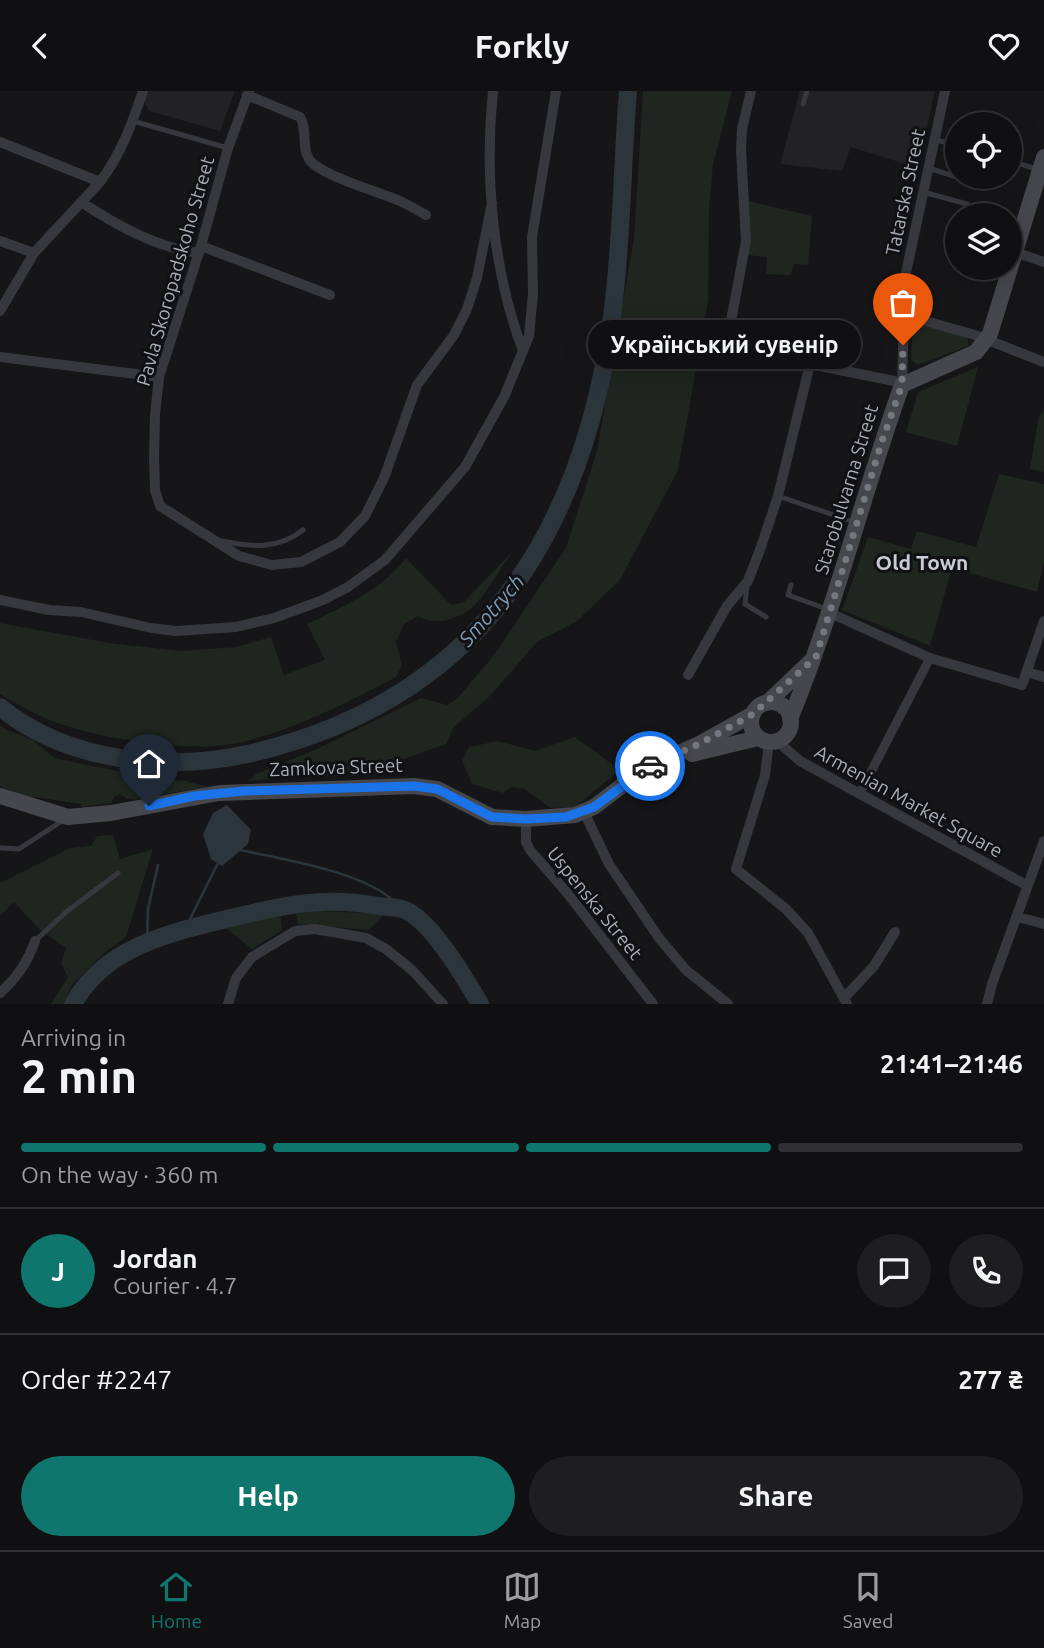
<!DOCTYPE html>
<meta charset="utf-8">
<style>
body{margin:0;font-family:Ubuntu,sans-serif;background:#1e1e20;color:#f1f3f6;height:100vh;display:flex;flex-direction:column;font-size:26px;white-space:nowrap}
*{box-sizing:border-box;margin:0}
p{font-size:23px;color:#9c9d9f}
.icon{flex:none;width:38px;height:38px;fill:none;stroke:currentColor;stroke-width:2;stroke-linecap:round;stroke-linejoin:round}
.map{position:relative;height:913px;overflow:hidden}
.side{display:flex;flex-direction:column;background:#101012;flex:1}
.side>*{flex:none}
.fabs{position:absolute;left:945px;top:21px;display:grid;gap:14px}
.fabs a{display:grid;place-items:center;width:77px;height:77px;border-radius:50%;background:#101012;box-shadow:0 7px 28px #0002,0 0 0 2px #303032;font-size:35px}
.pin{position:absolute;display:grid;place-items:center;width:60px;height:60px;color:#fff;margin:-72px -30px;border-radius:50% 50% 50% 0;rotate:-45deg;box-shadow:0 0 7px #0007}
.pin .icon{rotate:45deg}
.courier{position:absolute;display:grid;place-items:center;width:70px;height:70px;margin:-35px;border:5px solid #1a73e8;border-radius:50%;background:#fff;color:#222;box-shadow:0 2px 9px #0007}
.bubble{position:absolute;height:49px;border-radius:24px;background:#101012;box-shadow:0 7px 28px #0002,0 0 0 2px #303032;font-size:23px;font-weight:600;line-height:49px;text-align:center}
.headline em{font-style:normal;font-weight:600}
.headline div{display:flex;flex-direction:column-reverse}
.headline{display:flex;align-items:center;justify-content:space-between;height:119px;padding:0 21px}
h1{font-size:46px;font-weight:600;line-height:52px}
.bar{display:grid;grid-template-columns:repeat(4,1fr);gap:10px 7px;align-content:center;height:84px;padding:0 21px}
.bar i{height:9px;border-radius:5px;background:#303032}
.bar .active{background:#0f766e}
.bar p{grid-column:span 4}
.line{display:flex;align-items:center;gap:18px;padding:0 21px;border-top:2px solid #303032}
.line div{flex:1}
.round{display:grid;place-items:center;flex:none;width:74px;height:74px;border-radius:37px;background:#1e1e20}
.action{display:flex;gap:14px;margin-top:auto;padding:14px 21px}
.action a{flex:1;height:80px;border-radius:42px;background:#0f766e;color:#fff;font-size:28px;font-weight:600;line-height:80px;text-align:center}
.action a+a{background:#1e1e20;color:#f1f3f6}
header{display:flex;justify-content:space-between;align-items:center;height:91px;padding:0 21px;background:#101012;font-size:32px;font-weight:600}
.menu{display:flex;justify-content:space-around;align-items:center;height:98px;border-top:2px solid #303032;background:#101012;font-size:19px;color:#9c9d9f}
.menu a{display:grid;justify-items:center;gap:4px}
.menu .active{color:#0f766e}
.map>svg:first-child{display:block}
.built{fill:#222225}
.green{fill:#1e261f}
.water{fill:#2c353c}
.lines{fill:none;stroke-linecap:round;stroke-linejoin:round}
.stream{stroke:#2c353c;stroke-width:2.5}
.river{stroke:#2c353c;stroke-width:18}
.service{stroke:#37383d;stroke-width:5}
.pedestrian{stroke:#37383d;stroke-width:9}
.minor{stroke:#37383d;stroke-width:10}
.secondary{stroke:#45474d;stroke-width:16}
.done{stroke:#757880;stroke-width:7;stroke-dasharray:0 12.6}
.route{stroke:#1a73e8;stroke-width:9}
.labels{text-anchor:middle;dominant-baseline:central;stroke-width:6;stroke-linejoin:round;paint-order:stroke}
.street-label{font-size:19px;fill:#a8adb8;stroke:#111113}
.neighbourhood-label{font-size:21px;font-weight:bold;fill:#c9ccd4;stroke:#111113}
.water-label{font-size:21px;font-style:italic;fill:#7f9bb3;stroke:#111113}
</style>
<header><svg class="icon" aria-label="back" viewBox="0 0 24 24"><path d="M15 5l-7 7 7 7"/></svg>Forkly<svg class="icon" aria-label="heart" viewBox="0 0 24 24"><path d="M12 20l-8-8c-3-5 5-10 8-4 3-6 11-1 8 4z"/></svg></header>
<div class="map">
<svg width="1044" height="913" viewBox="0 0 1044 913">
<rect width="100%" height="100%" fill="#161618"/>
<path class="built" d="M146 0H235L220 40 149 20 143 9Z
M800 0H935L918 77 851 56 842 80 780 73Z"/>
<path class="green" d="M643 0H732L713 73 709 118 708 210 678 379 620 489 577 530 537 551 490 605 454 636 446 653 404 668 398 676 344 685 294 686 249 690 256 683 317 658 421 607 447 614 457 608 495 563 566 457 597 360 634 148Z
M748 110 812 125 808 174 794 173 791 184 766 183 767 166 748 164Z
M913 232 968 245V255L918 274 912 270 911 265Z
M978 276 957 355 906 341 918 301Z
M1044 320V381L1030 378 1039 325Z
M999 383 1044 393V470L1037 501 952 477 930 555 842 519 868 446 911 458 917 440 976 456Z
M513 460C500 477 489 500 474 515 460 528 434 536 418 525L404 533 396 551 402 574 396 586C346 612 293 640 238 652 189 663 83 646 38 624 25 618 12 610 0 603V532L109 552 181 560 236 556 271 546 284 584 325 569 307 533C344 515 380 500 406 467L451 514 464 511Z
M0 634 7 639 33 649 54 667 141 685 186 690 208 696 135 708 126 707 120 703 114 706 111 712 82 716 81 713 34 706 29 708 0 695Z
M575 646 620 679 575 716 550 717 525 698 511 696 503 702 472 693 462 670 469 656 498 650 535 660Z
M113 744 120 768 153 758 126 846 104 862 72 894 63 913H51L68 886 61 872 66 857 38 837 14 811 0 825V792L70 757 91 755 97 745Z
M375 816 382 826 369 839 298 833 295 819 365 822Z
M280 821 282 839 252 858 223 835Z"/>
<path class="water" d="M227 714 251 739 248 753 222 775 211 768 203 743 213 722Z"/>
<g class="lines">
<path class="stream" d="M240 759C282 768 373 782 399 816
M185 838 218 772
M147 851 148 818 158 774"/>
<path class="river" d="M0 616C68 672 170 681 252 662 478 609 582 445 612 226 622 151 622 75 628 0
M73 913C105 855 172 841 231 827 284 814 324 805 378 815 389 817 399 815 409 821 435 836 465 887 480 913"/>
<path class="service" d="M803 13 807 0
M133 30 228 57
M934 48 957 55
M1010 70 1037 78
M928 77 957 86
M958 86 975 91
M923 101 967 113
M778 405 854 431
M222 450C251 456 278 459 303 439
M791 494 788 504 827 518
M747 495 745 513 766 526
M0 757 19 758 65 728
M35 850 66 821 118 782"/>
<path class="pedestrian" d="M860 702 930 567"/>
<path class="minor" d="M249 0 228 57 201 155 159 286 155 324 154 366 155 399 160 415 239 465 272 474 301 471 340 451 365 425 384 387 417 294 454 244 467 218 477 187 492 112
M493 0C484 85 493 180 523 260
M751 0 742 38 741 59 746 150 730 235 731 242 737 246 786 252 797 257 810 273 894 290 902 294 904 224 901 205 945 0
M247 4 300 26C308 39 301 56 309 68 318 84 383 102 402 111 411 115 418 120 426 124
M0 51 100 91 34 162
M100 91C121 63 132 33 143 0
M81 111C116 134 157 157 199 162
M0 150 34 162 0 220
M201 155 330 204
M1015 161 1044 171
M904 224 975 244 1044 271
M0 266 159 286
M0 509 49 519 81 521 151 537 176 540 236 536 274 527 323 509 348 496 385 469 465 376 504 306 529 245 533 203 532 146 556 0
M830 522 930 567 1022 594 1044 530
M1027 581 1044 586
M688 584 727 515 748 490 761 456 778 405 810 273
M777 650 800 670 1028 795
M769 651 765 684 736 778 786 818 808 842 847 913
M584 721 609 773 659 847 686 879 728 913
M526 728V751L530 759 568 803 653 913
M1018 826 1044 833
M0 902C17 887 28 871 35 850
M845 906 874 875 895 841
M228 913 236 887 252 866 295 840 315 838 366 847 386 858 413 880 443 913
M987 913 992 893 1044 750"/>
<path class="secondary" d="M751 631a20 20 0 1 1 40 0a20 20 0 1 1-40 0Z
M767 612 811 570
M790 628C835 519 862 405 902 294L976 261 990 243 1044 66
M692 663 758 647
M0 705 68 726 111 722 219 702 414 695 437 698 492 726 526 728 575 724 594 716 644 678 701 652 753 623"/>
</g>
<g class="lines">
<path class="done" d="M650 675 701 652 753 623 816 566 882 350 902 294 903 254"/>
<path class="route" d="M149 715 194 705 244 700 414 695 437 698 492 726 526 728 566 726 594 716 650 675"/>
</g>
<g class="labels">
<g class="street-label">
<text transform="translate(905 101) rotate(-78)">Tatarska Street</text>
<text transform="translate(175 180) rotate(-74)">Pavla Skoropadskoho Street</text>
<text transform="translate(846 398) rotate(-73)">Starobulvarna Street</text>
<text transform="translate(336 676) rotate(-2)">Zamkova Street</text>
<text transform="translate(909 710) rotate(29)">Armenian Market Square</text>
<text transform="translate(595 812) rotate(51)">Uspenska Street</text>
</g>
<g class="neighbourhood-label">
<text x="922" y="471">Old Town</text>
</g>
<g class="water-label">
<text transform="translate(491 519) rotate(-49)">Smotrych</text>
</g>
</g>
</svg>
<div class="fabs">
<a><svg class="icon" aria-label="locate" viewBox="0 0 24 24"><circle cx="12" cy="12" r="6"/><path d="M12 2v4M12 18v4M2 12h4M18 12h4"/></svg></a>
<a><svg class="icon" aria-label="layers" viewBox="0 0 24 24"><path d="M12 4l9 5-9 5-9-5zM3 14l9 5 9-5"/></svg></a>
</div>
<div class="pin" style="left:903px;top:254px;background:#ea580c"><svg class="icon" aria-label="bag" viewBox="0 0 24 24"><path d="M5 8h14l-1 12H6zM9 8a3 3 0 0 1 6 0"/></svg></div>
<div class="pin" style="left:149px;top:715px;background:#1f2937"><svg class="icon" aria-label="home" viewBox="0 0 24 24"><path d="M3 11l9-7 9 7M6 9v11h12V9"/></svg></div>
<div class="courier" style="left:650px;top:675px"><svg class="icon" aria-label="car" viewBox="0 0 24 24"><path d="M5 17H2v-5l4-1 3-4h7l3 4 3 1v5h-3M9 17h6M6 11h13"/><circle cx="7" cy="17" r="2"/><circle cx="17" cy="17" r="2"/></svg></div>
<div class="bubble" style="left:588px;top:229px;width:273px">Український сувенір</div>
</div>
<section class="side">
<div class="headline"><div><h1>2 min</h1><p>Arriving in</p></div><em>21:41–21:46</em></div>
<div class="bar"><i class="active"></i><i class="active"></i><i class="active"></i><i></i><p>On the way · 360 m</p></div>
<div class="line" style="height:126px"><b class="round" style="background:#0f766e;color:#fff">J</b><div><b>Jordan</b><p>Courier · 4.7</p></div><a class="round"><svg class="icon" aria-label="chat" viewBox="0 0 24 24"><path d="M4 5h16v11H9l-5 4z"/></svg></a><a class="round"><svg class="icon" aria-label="phone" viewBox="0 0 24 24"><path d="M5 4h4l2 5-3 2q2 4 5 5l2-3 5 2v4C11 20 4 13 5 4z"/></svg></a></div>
<div class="line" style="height:91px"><div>Order #2247</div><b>277 ₴</b></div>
<div class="action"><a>Help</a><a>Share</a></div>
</section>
<nav class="menu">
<a class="active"><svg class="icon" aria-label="home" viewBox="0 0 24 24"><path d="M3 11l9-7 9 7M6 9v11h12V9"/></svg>Home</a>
<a><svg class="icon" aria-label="map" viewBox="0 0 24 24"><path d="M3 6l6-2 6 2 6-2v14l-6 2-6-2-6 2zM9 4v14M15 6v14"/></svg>Map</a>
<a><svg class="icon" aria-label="saved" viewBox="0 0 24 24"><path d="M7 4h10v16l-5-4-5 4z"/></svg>Saved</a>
</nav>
